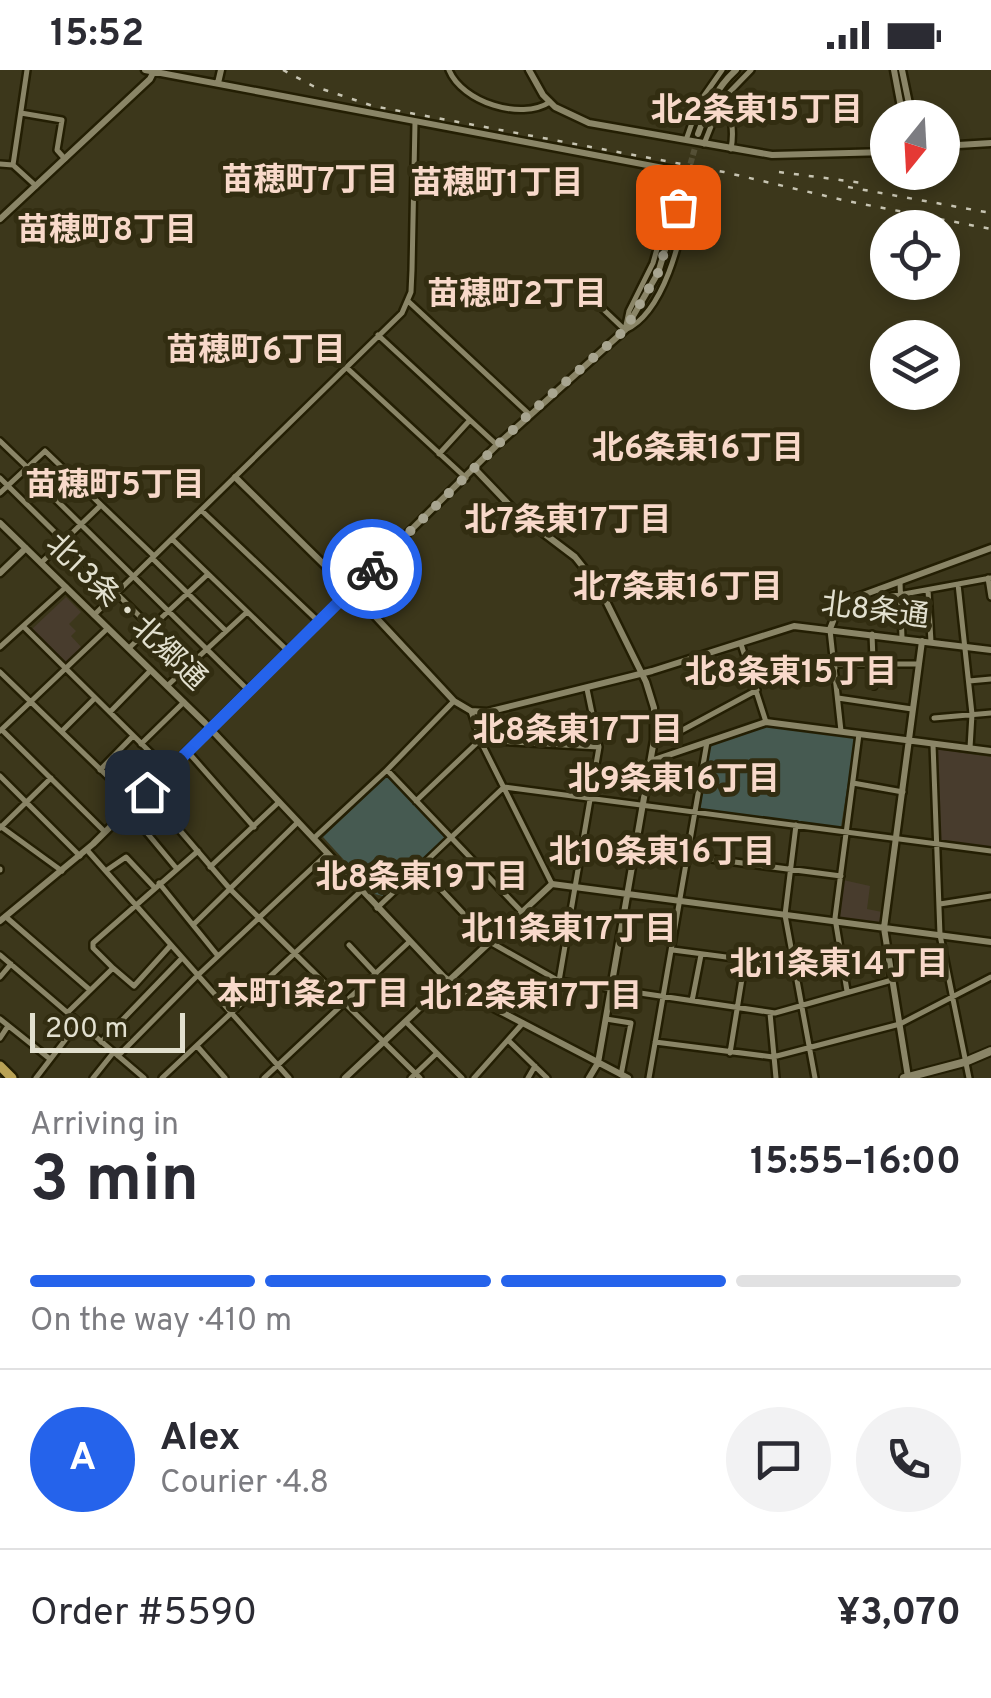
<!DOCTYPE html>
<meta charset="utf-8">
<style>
body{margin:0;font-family:Overpass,"Noto Sans JP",sans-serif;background:#f2f2f3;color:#2b2b33;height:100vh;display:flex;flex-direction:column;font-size:38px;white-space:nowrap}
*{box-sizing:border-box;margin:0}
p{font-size:32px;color:#7c7c81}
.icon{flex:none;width:55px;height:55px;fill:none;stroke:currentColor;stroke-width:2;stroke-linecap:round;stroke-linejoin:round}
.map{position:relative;height:1008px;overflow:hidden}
.side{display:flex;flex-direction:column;background:#fff;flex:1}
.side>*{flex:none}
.needle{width:65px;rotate:198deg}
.tools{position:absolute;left:870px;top:30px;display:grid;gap:20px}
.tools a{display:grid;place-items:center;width:90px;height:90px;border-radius:50%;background:#fff;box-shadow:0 5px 15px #0003;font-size:50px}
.scale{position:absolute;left:30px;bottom:25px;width:155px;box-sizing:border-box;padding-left:10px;border:5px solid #e2e0cf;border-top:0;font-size:28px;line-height:35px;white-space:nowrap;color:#e2e0cf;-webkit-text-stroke:8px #322d11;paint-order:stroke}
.pin{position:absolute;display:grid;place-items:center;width:85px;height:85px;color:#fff;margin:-42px;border-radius:20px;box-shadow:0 5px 15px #0006}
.courier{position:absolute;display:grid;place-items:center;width:100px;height:100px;margin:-50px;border:8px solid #2563eb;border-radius:50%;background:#fff;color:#222;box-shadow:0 2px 12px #0007}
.summary em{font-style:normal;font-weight:700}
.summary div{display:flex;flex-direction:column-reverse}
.summary{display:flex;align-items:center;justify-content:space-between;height:170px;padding:0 30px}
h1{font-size:65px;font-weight:700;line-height:75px}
.bar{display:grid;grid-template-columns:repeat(4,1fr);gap:15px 10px;align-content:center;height:120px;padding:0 30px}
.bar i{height:12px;border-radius:8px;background:#e1e1e2}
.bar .current{background:#2563eb}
.bar p{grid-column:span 4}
.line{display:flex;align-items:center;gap:25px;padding:0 30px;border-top:2px solid #e1e1e2}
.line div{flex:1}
.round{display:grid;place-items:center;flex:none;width:105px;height:105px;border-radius:52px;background:#f2f2f3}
.status{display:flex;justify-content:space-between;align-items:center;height:70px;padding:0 50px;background:#fff;direction:ltr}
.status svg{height:28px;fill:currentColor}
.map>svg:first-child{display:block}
.education{fill:#483c2d}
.green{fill:#465a51}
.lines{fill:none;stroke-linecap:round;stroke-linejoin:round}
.tertiary-tunnel{stroke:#555036;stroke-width:6;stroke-dasharray:6 3;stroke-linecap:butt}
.minor-casing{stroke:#231e03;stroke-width:10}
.tertiary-casing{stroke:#231e03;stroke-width:11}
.secondary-casing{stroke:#231e03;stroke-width:12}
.primary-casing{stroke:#231e03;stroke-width:14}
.minor{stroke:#8a8567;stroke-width:5}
.tertiary{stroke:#8a8567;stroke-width:6}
.secondary{stroke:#8a8567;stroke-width:8}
.primary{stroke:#b9a255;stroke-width:9}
.rail{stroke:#c7c4b2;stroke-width:2.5;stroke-dasharray:5 10;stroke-linecap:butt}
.done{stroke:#a8a590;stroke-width:10;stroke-dasharray:0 18}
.route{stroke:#2563eb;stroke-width:12}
.labels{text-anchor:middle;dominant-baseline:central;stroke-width:10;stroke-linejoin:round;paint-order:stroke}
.street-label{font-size:30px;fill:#e2e0cf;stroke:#322d11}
.neighbourhood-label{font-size:32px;font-weight:bold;fill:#f8d9ca;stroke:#322d11}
</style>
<div class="status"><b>15:52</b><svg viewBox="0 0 49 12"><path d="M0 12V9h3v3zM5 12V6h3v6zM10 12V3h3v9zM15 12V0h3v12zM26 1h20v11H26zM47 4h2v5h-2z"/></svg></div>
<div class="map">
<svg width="991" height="1008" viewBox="0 0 991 1008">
<rect width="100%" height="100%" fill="#3c371b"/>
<path class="education" d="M66 527 81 542 69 554 76 561 71 566 83 579 66 595 31 560Z
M936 679 991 687V777L938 771Z
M843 810 870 816 867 839 882 842 880 855 839 849Z"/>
<path class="green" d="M769 656 855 668 841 757 700 741 709 676Z
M388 705 445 768 383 826 375 824 323 767Z"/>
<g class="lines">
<path class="tertiary-tunnel" d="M678 137 697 71"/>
<g class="minor-casing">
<path id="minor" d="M449 0C462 32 521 51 550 32
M721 31C733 43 734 63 731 79
M21 43 62 50 57 80 65 89
M686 70 699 33 722 0
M704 74 721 31 751 0
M0 94 13 95 36 116
M13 95 27 0
M679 101 692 104 694 108C684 151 669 241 625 260L629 241 653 193Z
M586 223 625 260
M408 231 529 344
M378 265 497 375
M347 298 466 408
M0 371 27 397
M439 384 470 350
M25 399 249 621
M0 408 189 595
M0 423 45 381 154 486
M201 440 319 552
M172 469 289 582
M152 488 226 561
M41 493 100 436
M988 508 991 527
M900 512 902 568
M958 514 972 644 970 678
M879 519 882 528 991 508
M928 520 931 572
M94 545 402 243 411 222 412 200 415 52
M23 556 169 701
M830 560 841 661
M872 564 874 616
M741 574 766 652
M0 577 66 517
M129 578 207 505
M834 594H918
M0 602 134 732
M969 611 991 609
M755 614 835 598
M167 616 247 542
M838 628 912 639
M471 641 480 670 552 814
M110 642 151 600
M934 648 991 643
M2 660 105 762
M655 660 677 663 757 620
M0 661 108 558
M62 661 95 628
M141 674 184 632
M933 674 940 865 969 1008
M188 682 254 757
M100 700 133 666
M387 700 454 631
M0 706 80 786
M853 713 903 722
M147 722 230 819 420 1008
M416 731 480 670 599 677
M128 740 177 799
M796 755 785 845 815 1008
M0 756 62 801
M0 758 51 708
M314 768 387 700 522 842
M87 780 289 1008
M689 786 841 806
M419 796 490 872 559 911 775 943 892 910
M210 797 279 732
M0 799V800
M107 800 126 787 154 817
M159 813 218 886
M940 834 991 826
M377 838 504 717 991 781
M6 847 90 920
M193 855 298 752
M349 875 376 904
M673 880 779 894 794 890
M0 885 144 1008
M113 898 134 916 171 875
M0 907 11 894
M559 911 599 677 587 619
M847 921 835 848 859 664
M692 931 701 885
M68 942 113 898 93 878V873L198 781
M770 943 776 1008
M0 949 50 989
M606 949 631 953 621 1005
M406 952 462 1008
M0 968 8 956
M101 972 182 888
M510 972 547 1008
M655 972 773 987 900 954 991 907
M197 976 225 1008
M730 983 745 890
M118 986 197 906 327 784
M36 1008 79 952
M93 1008 113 983
M162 1008 361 821
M264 1008 408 873
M411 1008 437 983
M474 1008 523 953
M528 1008 535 996
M649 1008 707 672"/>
</g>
<g class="tertiary-casing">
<path id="tertiary" d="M145 0 679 101
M529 0 543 25 555 37 589 53 772 85 888 82
M894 0 903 48
M902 0 912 48
M218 13 221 0
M698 64C707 39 716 18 736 0
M942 76 991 73
M0 149 150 9 154 1
M475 399 517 443 575 487 599 517 646 612 654 638V670L598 993 589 1008
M235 407 358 528 454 631 471 641 487 642 652 601 794 556 991 580
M0 453 205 653 444 907 471 926 628 1008
M0 503 26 478
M830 559 837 541 852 529 991 478
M651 691 766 652 991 681
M0 851 93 774 497 375 625 260 658 203 678 137
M908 1007 884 858 922 571
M345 1008 552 814 991 872"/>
</g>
<g class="secondary-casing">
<path id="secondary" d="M904 1008 965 992 991 981"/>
</g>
<g class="primary-casing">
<path id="primary" d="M0 996 12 1008"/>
</g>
<use href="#minor" class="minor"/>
<use href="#tertiary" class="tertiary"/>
<use href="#secondary" class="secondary"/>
<use href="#primary" class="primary"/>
<path class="rail" d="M283 0 313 16 373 36 724 102 847 131 991 159
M779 102 863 113
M848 117 991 143"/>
</g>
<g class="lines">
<path class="done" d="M372 499 529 344 625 260 658 203 678 137"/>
<path class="route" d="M147 722 372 499"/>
</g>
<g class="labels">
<g class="street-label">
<text transform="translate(875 542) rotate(7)">北8条通</text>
<text transform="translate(125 543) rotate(44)">北13条・北郷通</text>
</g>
<g class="neighbourhood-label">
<text x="757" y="42">北2条東15丁目</text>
<text x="310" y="112">苗穂町7丁目</text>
<text x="497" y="115">苗穂町1丁目</text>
<text x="107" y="162">苗穂町8丁目</text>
<text x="517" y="226">苗穂町2丁目</text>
<text x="256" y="282">苗穂町6丁目</text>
<text x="698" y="380">北6条東16丁目</text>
<text x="115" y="417">苗穂町5丁目</text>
<text x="568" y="452">北7条東17丁目</text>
<text x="678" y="519">北7条東16丁目</text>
<text x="791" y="604">北8条東15丁目</text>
<text x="578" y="662">北8条東17丁目</text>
<text x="674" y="711">北9条東16丁目</text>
<text x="662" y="784">北10条東16丁目</text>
<text x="422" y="809">北8条東19丁目</text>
<text x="569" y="861">北11条東17丁目</text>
<text x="839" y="896">北11条東14丁目</text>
<text x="313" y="926">本町1条2丁目</text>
<text x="531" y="928">北12条東17丁目</text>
</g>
</g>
</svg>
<div class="tools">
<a><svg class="needle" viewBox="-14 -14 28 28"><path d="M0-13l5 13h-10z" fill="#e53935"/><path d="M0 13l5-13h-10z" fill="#7c7c81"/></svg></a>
<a><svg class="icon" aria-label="locate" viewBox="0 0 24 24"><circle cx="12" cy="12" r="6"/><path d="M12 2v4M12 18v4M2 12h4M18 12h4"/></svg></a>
<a><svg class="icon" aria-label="layers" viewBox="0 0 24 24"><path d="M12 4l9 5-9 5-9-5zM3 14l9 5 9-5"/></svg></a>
</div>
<div class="scale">200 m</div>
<div class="pin" style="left:678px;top:137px;background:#ea580c"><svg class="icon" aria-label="bag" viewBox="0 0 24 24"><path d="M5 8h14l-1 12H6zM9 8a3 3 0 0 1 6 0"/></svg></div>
<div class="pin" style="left:147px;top:722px;background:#1f2937"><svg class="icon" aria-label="home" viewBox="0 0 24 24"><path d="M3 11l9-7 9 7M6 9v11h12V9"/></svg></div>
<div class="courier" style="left:372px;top:499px"><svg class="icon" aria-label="bike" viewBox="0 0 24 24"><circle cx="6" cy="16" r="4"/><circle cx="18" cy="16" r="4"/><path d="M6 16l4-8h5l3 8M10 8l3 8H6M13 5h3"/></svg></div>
</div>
<section class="side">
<div class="summary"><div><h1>3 min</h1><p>Arriving in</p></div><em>15:55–16:00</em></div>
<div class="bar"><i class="current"></i><i class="current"></i><i class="current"></i><i></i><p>On the way · 410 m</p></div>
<div class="line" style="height:180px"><b class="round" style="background:#2563eb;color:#fff">A</b><div><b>Alex</b><p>Courier · 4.8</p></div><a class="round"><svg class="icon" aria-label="chat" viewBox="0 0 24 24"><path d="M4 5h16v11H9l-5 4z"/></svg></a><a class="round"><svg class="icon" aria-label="phone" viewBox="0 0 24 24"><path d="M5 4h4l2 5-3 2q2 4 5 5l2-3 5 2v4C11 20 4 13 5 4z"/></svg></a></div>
<div class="line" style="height:130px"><div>Order #5590</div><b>¥3,070</b></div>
</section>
